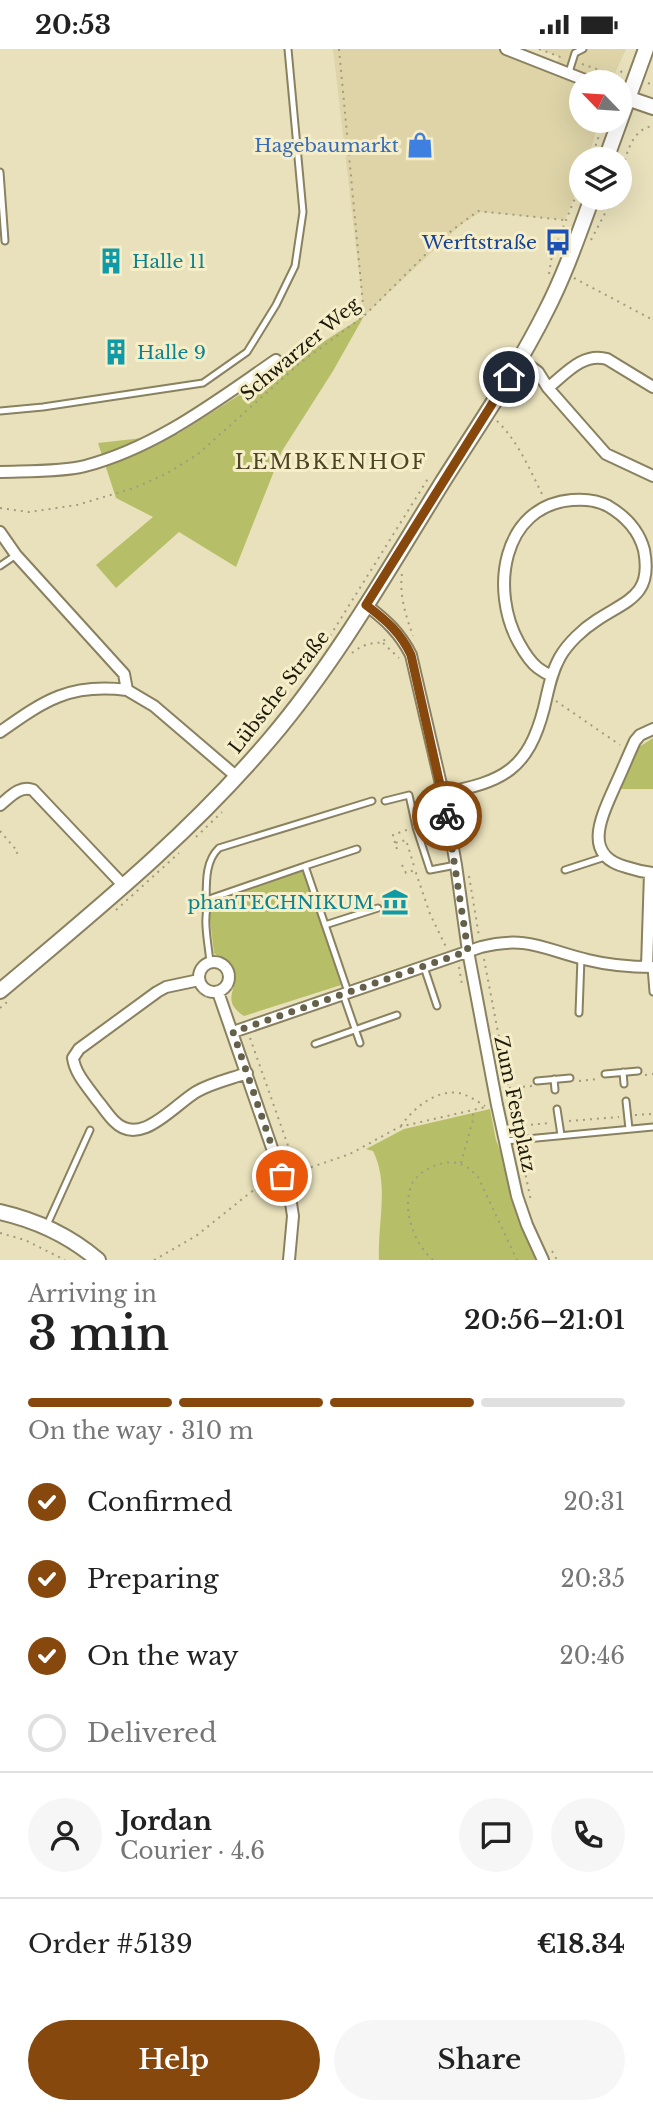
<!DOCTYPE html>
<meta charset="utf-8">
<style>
body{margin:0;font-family:"Libre Baskerville",serif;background:#f6f6f6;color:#222;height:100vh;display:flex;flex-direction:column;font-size:26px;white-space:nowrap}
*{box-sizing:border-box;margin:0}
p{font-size:23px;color:#767676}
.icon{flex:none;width:38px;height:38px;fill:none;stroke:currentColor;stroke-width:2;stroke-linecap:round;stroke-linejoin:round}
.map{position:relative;height:1211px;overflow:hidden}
.drawer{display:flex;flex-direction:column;background:#fff;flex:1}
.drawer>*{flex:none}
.needle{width:46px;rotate:295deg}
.tools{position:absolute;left:569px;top:21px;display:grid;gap:14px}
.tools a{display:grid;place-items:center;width:63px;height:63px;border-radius:50%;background:#fff;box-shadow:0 7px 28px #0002;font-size:35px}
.pin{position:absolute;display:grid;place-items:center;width:60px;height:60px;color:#fff;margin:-30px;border:4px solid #fff;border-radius:50%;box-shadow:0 2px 7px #0007}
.courier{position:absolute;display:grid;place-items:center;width:70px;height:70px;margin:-35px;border:5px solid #87480d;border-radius:50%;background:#fff;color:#222;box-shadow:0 2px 9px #0007}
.headline em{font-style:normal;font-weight:600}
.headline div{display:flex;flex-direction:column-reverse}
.headline{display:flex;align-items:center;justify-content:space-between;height:119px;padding:0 28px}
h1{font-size:46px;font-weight:600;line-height:52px}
.bar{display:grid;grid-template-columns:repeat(4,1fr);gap:10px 7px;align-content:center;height:84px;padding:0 28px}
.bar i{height:9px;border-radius:5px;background:#e0e0e0}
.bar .current{background:#87480d}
.bar p{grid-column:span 4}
.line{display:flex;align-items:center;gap:18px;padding:0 28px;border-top:2px solid #e0e0e0}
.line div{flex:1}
.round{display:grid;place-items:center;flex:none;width:74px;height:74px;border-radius:37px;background:#f6f6f6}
ol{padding:0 28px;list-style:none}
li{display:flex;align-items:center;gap:21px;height:77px}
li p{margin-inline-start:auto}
li .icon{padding:7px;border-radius:50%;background:#87480d;color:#fff;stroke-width:4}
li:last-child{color:#767676}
li i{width:38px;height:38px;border:4px solid #e0e0e0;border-radius:50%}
.cta{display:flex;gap:14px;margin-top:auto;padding:14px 28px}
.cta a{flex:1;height:80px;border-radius:42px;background:#87480d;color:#fff;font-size:28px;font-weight:600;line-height:80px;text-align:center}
.cta a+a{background:#f6f6f6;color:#222}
.status{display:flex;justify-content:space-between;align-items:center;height:49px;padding:0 35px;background:#fff;direction:ltr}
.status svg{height:19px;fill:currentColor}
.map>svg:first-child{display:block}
.built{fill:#ded4a8}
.green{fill:#b6bf68}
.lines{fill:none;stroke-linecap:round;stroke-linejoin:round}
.service-casing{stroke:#89815f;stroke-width:9}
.minor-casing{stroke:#89815f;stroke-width:14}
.tertiary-casing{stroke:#89815f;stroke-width:18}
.path{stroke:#a29c7f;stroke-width:2;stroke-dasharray:2 5;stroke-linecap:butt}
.service{stroke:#fff;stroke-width:5}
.minor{stroke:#fff;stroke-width:10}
.tertiary{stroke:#fff;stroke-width:14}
.done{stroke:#64604a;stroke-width:7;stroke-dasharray:0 12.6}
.route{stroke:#87480d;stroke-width:9}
.labels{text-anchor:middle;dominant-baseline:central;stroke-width:6;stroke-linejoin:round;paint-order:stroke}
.shop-label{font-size:19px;fill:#366cbe;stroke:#f6eec9;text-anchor:end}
.transit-label{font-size:19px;fill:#164399;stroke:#f6eec9;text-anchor:end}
.culture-label{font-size:19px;fill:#0d838f;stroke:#f6eec9;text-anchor:start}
.street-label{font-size:19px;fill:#1d1a0c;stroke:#f6eec9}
.neighbourhood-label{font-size:21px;letter-spacing:2px;fill:#4c4525;stroke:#f6eec9}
</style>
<div class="status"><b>20:53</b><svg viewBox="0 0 49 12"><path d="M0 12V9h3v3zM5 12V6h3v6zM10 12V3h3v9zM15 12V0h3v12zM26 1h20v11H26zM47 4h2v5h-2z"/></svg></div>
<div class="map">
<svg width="653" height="1211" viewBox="0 0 653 1211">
<rect width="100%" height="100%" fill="#e9e1bc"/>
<path class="built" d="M333 0H506L553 19 560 8 539 0H626L611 33H581V72H599L588 110H581V131L565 171 481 163 463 174 364 267Z"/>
<path class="green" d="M364 267 333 322 282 402 236 518 179 483 116 539 96 516 153 468 116 449 98 394 178 385Z
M653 689V740H621L639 698Z
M304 821 341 936 244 967C216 949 245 936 232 917 227 910 219 909 214 904L209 863 216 853 222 850Z
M490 1060 496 1091 543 1211H379C377 1175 390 1136 373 1102L366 1100 404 1080Z"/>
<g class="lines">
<g class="service-casing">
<path id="service" d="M571 23 570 20 575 4 583 0
M0 123 5 192
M0 362 43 358 203 334 247 303 276 256 295 217 303 163 288 0
M0 517 16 506
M385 752 409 746 416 778 430 821 456 816
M565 821 605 808
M206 859C207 840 203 814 219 799L372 752
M325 876 378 859
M210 914C209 897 200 862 212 849L305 817
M424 918 437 957
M651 918 653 943
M348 943 305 817 357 800
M343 945 360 994
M579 964 581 909
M315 995 397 966
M623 1023 624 1035
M605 1025 638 1022
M554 1030 555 1041
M537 1032 570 1029
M626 1052 629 1080
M557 1060 561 1086
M505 1092 653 1078
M47 1176 90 1081"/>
</g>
<g class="minor-casing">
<path id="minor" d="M506 0 590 33
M520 310 538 323 548 339 606 405 653 427
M548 339C565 325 583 303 607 310L653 338
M0 423C25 422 62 423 85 417 157 398 216 352 276 311
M0 483 16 506 124 625 127 641 154 657 237 728
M366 556C386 571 400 584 411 606L443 744 456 816 468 902 497 1056 517 1147 527 1176 543 1211
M653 680 640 686 635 692C628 707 622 722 615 737 602 767 581 806 626 818 635 821 644 823 653 824
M0 683C45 651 70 634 127 641
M443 744C503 733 528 721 544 659 548 642 551 624 560 608 568 594 583 580 597 571 627 551 653 547 644 501 639 482 625 467 608 457 597 451 584 450 572 451 501 457 490 543 519 594 524 603 530 613 538 619 542 622 547 625 552 627
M0 756C10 748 20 736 33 741L124 837
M199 928a15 15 0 1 1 30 0a15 15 0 1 1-30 0Z
M647 918 650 824
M199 931 166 938 157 943 79 1000 73 1009C75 1025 88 1038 97 1051 103 1058 108 1066 114 1072 140 1099 173 1057 196 1043 211 1034 230 1030 247 1024
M218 943 291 1154 293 1167 289 1211
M233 983 481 898C528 886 545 901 588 911 608 916 632 918 653 918"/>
</g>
<g class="tertiary-casing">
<path id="tertiary" d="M627 49 653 58
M606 110 646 0
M0 942C96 861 190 785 271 689 337 611 388 521 442 434 478 377 516 322 546 262 565 225 578 187 592 149
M0 1163C35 1171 70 1187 98 1211"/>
</g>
<path class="path" d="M339 0 364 266
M539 0 563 9
M582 15 617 27 624 20
M648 34 653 36
M591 110 604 72
M620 132C625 112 629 80 653 77
M591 191 613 149
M549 225 552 206 581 134
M574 229 653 271
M497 372C518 392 530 421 543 447
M0 459 29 463 77 456 134 439 166 425 198 405 300 314 364 267 443 188 478 162 564 171
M402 525C399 546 406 567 413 587
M330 587 429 428
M383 594 399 609
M352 604C360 597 371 593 382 594L386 589
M556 652 620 696
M459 765 463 791
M424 775 436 772
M0 782 18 803 16 805
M196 788 222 763
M395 794 393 786 409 780
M397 800 395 794 406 791 415 820
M402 816 406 824 415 821 430 865 447 900
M469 827 479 887
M116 861 179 804
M219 909C234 916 236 928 230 943
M484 910 517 1083
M459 918 462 936
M199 943 209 949
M0 959 7 953
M250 989 297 1122
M645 1026 653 1025
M579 1032 598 1030
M509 1039 532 1037
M635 1066 653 1065
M569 1072 619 1068
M401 1077C413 1059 437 1040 459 1044 468 1046 477 1052 485 1057
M517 1077 550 1074
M520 1099 531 1152
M461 1114 473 1071V1062
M291 1125 350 1105 399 1078 486 1058
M0 1184 25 1191 65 1211
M552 1202 557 1211
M154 1211 196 1187 251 1143 272 1130
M433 1211C414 1195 401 1160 412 1135 419 1121 444 1109 460 1115 467 1117 472 1122 478 1128L517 1211"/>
<use href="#service" class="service"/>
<use href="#minor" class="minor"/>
<use href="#tertiary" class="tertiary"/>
</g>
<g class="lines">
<path class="done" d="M282 1127 233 983 468 902 447 767"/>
<path class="route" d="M447 767 411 606C401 584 386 571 366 556L509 328"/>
</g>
<defs>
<g id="shop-bare" transform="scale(2.1)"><path d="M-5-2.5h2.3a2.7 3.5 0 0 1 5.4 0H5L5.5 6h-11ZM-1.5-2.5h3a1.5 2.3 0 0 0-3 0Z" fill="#3f7fe0" stroke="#f6eec9" stroke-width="2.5" paint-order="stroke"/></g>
<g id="bus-bare" transform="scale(2.1)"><path d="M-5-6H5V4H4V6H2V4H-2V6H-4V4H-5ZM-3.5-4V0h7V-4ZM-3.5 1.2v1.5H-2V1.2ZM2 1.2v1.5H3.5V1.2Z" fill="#1a4fb4" stroke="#f6eec9" stroke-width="2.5" paint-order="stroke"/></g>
<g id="building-bare" transform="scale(2.1)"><path d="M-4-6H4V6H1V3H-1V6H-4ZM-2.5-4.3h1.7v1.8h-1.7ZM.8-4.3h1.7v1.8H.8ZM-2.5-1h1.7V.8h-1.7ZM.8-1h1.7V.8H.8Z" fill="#0f9aa8" stroke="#f6eec9" stroke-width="2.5" paint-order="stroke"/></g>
<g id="museum-bare" transform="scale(2.1)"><path d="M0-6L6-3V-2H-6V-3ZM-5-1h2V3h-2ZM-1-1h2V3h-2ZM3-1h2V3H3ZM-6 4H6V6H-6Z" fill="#0f9aa8" stroke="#f6eec9" stroke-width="2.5" paint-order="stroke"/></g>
</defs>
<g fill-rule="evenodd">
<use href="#shop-bare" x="420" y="96"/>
<use href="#bus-bare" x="558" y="193"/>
<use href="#building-bare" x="111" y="212"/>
<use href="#building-bare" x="116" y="303"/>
<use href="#museum-bare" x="395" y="853"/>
</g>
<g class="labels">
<g class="shop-label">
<text x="399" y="96">Hagebaumarkt</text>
</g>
<g class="transit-label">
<text x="537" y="193">Werftstraße</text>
</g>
<g class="culture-label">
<text x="132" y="212">Halle 11</text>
<text x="137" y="303">Halle 9</text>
<text x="374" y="853" text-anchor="end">phanTECHNIKUM</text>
</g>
<g class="street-label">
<text transform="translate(300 300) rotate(-40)">Schwarzer Weg</text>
<text transform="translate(279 643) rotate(-52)">Lübsche Straße</text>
<text transform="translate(515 1055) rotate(78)">Zum Festplatz</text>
</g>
<g class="neighbourhood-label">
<text x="331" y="413">LEMBKENHOF</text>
</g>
</g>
</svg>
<div class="tools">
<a><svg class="needle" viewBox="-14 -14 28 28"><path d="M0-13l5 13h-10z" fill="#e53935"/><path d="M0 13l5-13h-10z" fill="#767676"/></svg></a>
<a><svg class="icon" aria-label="layers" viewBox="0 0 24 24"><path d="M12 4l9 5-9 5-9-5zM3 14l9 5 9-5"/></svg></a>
</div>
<div class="pin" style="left:282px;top:1127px;background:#ea580c"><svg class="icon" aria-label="bag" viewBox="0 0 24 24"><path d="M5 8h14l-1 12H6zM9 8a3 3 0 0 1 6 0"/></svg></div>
<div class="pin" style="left:509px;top:328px;background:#1f2937"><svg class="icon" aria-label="home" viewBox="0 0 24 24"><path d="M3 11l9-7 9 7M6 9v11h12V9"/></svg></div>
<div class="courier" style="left:447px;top:767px"><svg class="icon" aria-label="bike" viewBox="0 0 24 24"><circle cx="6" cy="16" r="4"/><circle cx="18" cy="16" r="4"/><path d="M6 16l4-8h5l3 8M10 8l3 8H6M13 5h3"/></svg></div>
</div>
<section class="drawer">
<div class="headline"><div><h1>3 min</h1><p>Arriving in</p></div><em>20:56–21:01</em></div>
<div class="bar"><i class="current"></i><i class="current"></i><i class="current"></i><i></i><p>On the way · 310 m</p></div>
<ol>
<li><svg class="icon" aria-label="check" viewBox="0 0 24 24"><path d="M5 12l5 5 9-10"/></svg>Confirmed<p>20:31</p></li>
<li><svg class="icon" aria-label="check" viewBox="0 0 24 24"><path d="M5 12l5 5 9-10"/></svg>Preparing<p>20:35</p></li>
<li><svg class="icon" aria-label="check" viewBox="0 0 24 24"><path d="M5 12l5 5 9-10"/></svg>On the way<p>20:46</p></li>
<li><i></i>Delivered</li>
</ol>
<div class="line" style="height:126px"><a class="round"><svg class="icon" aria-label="person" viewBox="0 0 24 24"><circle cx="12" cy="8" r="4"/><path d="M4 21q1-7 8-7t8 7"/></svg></a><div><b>Jordan</b><p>Courier · 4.6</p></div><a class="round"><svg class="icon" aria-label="chat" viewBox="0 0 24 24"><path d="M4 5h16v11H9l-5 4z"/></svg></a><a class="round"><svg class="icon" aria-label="phone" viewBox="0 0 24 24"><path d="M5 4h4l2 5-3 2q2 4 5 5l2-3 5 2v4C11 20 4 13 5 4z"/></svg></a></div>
<div class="line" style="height:91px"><div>Order #5139</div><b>€18.34</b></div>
<div class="cta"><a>Help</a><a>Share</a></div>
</section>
